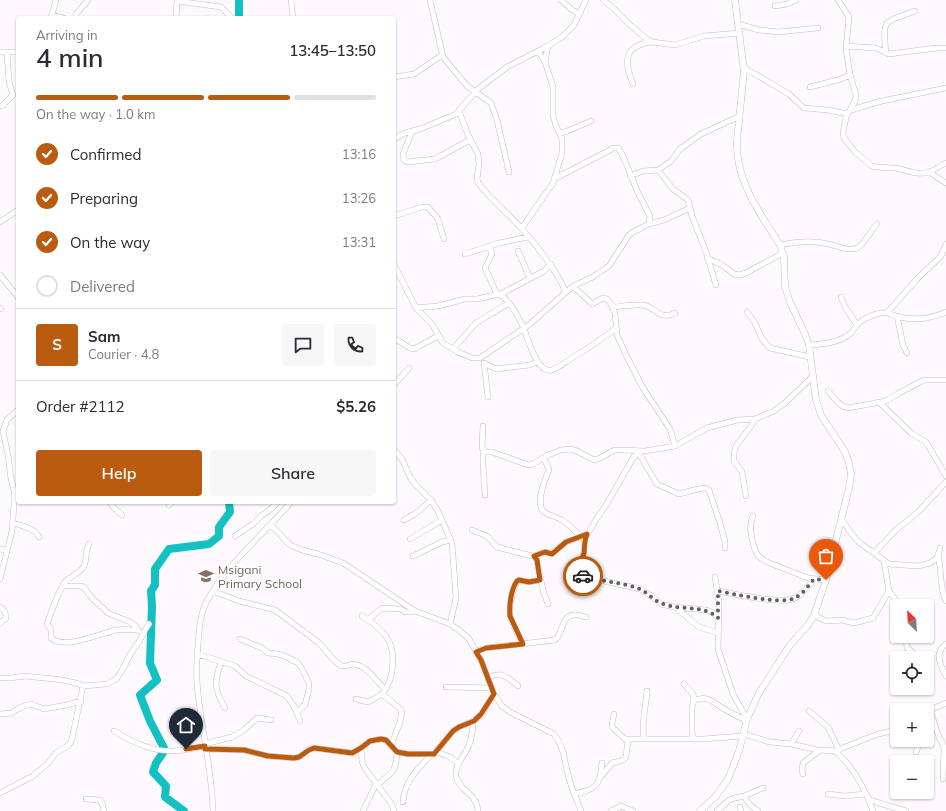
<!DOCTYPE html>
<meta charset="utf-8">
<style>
body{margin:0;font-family:Mulish,sans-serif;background:#f7f7f7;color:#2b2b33;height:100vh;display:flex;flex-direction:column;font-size:15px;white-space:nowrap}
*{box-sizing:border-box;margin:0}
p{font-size:13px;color:#7c7c81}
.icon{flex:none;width:22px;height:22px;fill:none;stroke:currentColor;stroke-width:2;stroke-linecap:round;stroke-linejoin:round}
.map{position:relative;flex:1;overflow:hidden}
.details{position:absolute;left:16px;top:16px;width:380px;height:488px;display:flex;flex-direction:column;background:#fff;border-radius:4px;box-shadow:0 1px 3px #0004}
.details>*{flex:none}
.needle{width:26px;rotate:336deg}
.tools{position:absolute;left:890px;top:599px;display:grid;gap:8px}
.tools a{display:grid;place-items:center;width:44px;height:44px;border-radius:4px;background:#fff;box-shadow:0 1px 3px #0004;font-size:20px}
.pin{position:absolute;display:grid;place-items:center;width:34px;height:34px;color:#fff;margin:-41px -17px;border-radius:50% 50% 50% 0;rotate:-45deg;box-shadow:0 0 4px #0007}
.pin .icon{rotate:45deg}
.courier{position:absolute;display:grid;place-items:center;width:40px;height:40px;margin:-20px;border:3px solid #ba5c10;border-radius:50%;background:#fff;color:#222;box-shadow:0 1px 5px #0007}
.headline em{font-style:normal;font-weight:600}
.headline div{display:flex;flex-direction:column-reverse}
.headline{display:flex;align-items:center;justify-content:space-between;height:68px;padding:0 20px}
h1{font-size:26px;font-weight:600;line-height:30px}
.bar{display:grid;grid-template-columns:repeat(4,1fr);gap:6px 4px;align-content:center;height:48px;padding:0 20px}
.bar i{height:5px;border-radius:3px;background:#e1e1e2}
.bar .current{background:#ba5c10}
.bar p{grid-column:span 4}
.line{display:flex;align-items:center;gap:10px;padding:0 20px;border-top:1px solid #e1e1e2}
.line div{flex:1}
.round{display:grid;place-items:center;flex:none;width:42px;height:42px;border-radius:4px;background:#f7f7f7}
ol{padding:0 20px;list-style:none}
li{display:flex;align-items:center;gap:12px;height:44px}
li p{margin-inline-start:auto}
li .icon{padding:4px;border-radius:50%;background:#ba5c10;color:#fff;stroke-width:4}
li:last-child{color:#7c7c81}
li i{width:22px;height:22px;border:2px solid #e1e1e2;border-radius:50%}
.primary-button{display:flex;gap:8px;margin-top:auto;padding:8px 20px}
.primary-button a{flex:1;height:46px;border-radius:4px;background:#ba5c10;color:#fff;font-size:16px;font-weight:600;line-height:46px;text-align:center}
.primary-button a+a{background:#f7f7f7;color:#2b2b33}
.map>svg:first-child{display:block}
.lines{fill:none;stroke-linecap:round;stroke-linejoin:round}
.river{stroke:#13c1c2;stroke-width:8}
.minor-casing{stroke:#c7bac6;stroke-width:6}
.tertiary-casing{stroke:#c7bac6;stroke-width:7}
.minor{stroke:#fff;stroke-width:5}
.tertiary{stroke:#fff;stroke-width:6}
.done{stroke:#625e62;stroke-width:4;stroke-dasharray:0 7.2}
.route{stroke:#ba5c10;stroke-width:5}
.labels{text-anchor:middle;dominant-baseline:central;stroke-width:4;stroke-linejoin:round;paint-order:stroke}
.education-label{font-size:12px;fill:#785e54;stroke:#fff;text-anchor:start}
</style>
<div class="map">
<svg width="946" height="811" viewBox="0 0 946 811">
<rect width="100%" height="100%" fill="#fef9fe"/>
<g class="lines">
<path class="river" d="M239 18V0
M184 811 165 797 166 786 153 772 156 763 165 750 150 721 140 695 157 680 150 663 152 606 151 591 155 585V569L169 549 209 544 219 536V527L230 512 229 502"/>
<g class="minor-casing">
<path id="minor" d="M291 0 293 18
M430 0 443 57 467 86 491 103 497 120 509 172
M561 0 571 9 579 14
M603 0 613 8 630 25 648 40 652 42 675 45 704 36 740 33
M838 0 849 17 846 49 850 75 856 95 855 101 846 117 843 133 844 138 855 152 872 166C879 168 886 167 894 168 906 169 916 176 929 172 935 170 940 165 946 163
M177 1 221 7 232 18
M775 6 787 4 796 0
M52 15 63 18
M51 18 56 0
M75 18 77 13 88 0
M176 18 177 0
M738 24 759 30 778 32 818 28
M846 46 876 48 889 54 936 48H946
M0 52H18
M886 53C882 17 884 23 915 11
M545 62 548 46
M743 67 789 94 804 108 828 110 848 114
M394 77 414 74 442 55
M633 84C624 62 623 46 651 42
M810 87 841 79 850 75
M2 106 13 95 9 82 7 53
M851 110 882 101 946 88
M459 111 468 135 478 154 479 164 477 179 478 183C491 200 508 213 521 228 539 248 555 268 566 292
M412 132 404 151 403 155 404 160 407 162 435 159 470 140
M560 133 565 132 591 121
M394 139 405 133 423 128 456 114 478 89 507 67 544 48 562 37 574 25 586 0
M658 170 673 189 688 200 692 216 706 252 716 285
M929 172 946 183
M630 176 643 171 658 170 671 161 680 149 701 134 740 116
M394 216 422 207H428L438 219 444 239
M0 222 18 210
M649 224 664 220 690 208
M522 228 553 183 562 153V139L556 126 553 115V87L545 62 538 51
M780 245C801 241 815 240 836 246 842 248 851 251 857 248 864 245 871 230 877 224
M489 246 492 254 485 268 497 294
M518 251 530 278
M465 254 499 243 528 237
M707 258 722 265 734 274 739 275 746 273 783 253
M394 265 416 308 432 324 443 343 458 352 472 358H480L530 324 573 286 591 278 609 266 629 235 633 232 649 224 650 216 638 193 623 156 618 148H614L554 179
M0 275 18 297
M573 286 592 304 603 298 607 299 611 304 615 313 617 335 627 357 643 388 670 429 675 446
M501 294 544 271 551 264
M841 297 845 307 857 325
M612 307C620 307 640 303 647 306 657 311 663 320 675 313
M0 308 1 309
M416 308 438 306 465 299H477L499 294C510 300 517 315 523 326 527 335 536 373 551 370 557 369 563 364 567 361 584 351 601 340 616 328
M747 312 754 321 762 339 770 348 810 357
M887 313 917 279 941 256 946 244
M897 316 903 345 907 353
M394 339C402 341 406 348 414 349L438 336
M809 345C823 344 838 343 850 334 853 331 855 327 858 324 863 319 872 315 880 313 887 311 893 316 900 317 916 321 932 318 946 312
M453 349 476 323 509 303
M484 363 496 369 529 365 538 362
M484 363 488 397
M394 385 409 368
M828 391C834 397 839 407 848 408L886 401 899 393 924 380H946
M880 403 911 433 926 442 946 476
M483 426 482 448 486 452H492L528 465 533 464 548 455 561 450 570 449 577 451 594 460 598 459 615 450H622L645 451 675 446 707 428 737 420 755 419 774 411 785 403 812 377
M394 450 402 459 410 477 415 484 431 500 438 511 452 543 456 598 450 624
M483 451V464L485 495
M639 451 633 458 605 507 597 518 584 540V552L578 569V573L580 576 586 577 640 589 650 595 661 604 674 607 706 610 712 612 718 618
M638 452 657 484 679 494 698 489 705 488 709 490 720 523 725 542V548
M544 458 549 470C545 479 535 504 544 512 548 515 557 517 562 520 569 524 574 531 581 536
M746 496 742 472 734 461V453L736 446 751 426 755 419
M110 502 114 508 122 515
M169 505 172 502
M753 516C748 525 752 544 757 554 759 557 764 560 767 562L808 578 826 580
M404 520 415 514 431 500
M842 520 854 537 860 543 889 564 918 566 930 563 937 558 940 548
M13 523C22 526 35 528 39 537
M271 525 290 545 302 550 318 554 343 563 415 611 450 624 460 631 469 639 481 660 494 694 502 706 510 712 554 734C565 748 564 762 569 778 572 790 577 800 581 811
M472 530 487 536 497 547 536 557 543 590 548 604
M235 536 253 524 261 516 272 508 278 502
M410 539 442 520
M89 544C85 551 87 559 84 566 80 574 70 576 65 582 57 594 52 610 47 624L51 630V638C64 650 99 634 116 630 123 629 131 630 138 630
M0 549 7 551
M874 553 896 530 918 512 946 482
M938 555C942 571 939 586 946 601
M413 556 442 542 451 540
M534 556 545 552 552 553 566 542 583 536
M715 577 719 603 718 649 733 694 747 719
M0 579 12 531 14 504V491L11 479 8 455 3 431 7 420 18 410
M64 586H80L84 587 91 597 108 613 130 622 135 626 139 631
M213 591 239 601 275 610 319 643 334 660 341 666H347L352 664C368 665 374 680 385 689
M718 591C734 594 781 605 795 598 803 594 808 586 814 579
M889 591 900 606
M0 607C4 610 6 612 6 618L0 623
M675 607 699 627 718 633
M814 615 826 621 842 620 854 623 873 618 889 591 884 561
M368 620 382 608 400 609 406 612 415 611
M906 636 907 648 920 658
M240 639 262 648 268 653 278 654 285 656 298 663 301 667 309 683V689L305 705 297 712
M523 644C519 636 512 625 510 615 509 607 513 584 519 580L529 582 541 580
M946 644C934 652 940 666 946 676
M476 651 486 648 555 640C563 635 561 616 573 615 577 614 582 616 586 617
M197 654 235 666 246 676 287 696 295 708 300 721
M221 662C214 682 214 689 225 708
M488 677C504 671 506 677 518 686
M0 678H9L25 676 63 680 79 684 83 686 107 684 116 679 121 672 131 653 140 640 145 630 149 624
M684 684 693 694 694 700 692 707V732L693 739
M446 687 492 688
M920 688 923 691
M382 694 398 707 402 712 400 722 391 746
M356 699 368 702C373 699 380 696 384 692 393 679 396 656 389 641 384 631 372 622 362 616
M694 700C710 695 713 703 726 710 732 714 739 717 746 720
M930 710 939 737 946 750
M809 711 828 727 839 750
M928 711 946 703
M0 714 12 713 21 707 31 704 44 709 67 705 81 701
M614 714 612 724 613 728 625 739H704L742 736
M473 721C473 729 472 737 469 745 466 754 454 765 456 776 459 791 477 793 478 811
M114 731C131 741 150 751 171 751 183 751 194 748 205 746
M743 734 770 742 791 744 818 750 835 751 878 734 897 730
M644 739C641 722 646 707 647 691
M205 744 232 737 244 730 257 718 271 720
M791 744 799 731
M361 748 362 761 364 767 391 803 394 811
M205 749 244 750 268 756 294 758 299 757 309 749 314 748 352 753 361 748 370 741 381 739 386 740 397 752 409 754H434L453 731 459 727 473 721 481 715 494 694
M835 751C853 766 865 789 873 811
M437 752 450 757 459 764
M916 752 921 740
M803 774 802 770 803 763 820 750
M599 779 612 763 623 760 626 757 628 739
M943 779 944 748
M377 785C392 772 396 773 397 752
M0 793 33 776 48 763 56 753 69 745 72 739 83 686
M575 794C584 791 596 790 599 779 601 774 601 768 602 763
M828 794 845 796 865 794
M744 796 750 805 758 811
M86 799 100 800 102 803 104 811
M869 800 906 811
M403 802C404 782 418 768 431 755
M740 807 741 811
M213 811C212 767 200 725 197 682 196 670 197 657 198 645 199 629 200 613 208 599 229 562 264 534 291 502
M363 811 376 784
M611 811 621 806 633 811
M717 811 729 800 735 798 744 796 763 788"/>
</g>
<g class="tertiary-casing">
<path id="tertiary" d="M700 811 716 796 728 779 739 751 747 719 759 693 790 645 808 625 814 615 826 580 849 488 851 474 849 463 845 452 821 415 816 400 809 345 805 334 790 302 785 287 784 257 780 245C759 212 735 180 737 140L744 71 735 0"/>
</g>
<use href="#minor" class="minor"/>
<use href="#tertiary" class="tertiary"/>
</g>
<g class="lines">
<path class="done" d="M583 576C601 582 622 582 640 589 648 593 654 601 663 604 681 611 703 604 718 618V591C734 594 781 605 795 598 803 594 808 586 814 579L826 580"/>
<path class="route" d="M186 749 205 746V749L244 750 268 756 294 758 299 757 309 750 314 748 352 753 361 748 370 741 381 739 386 740 397 752 408 754H434L453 731 459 727 474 721 481 714 494 694 481 660 476 652 486 648 523 644 510 616C509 606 511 589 517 581L519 580 529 582 540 580 537 560 534 556 545 552 552 554 566 542 587 534C584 541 585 546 584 553 582 560 579 566 578 573L583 576"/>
</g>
<defs>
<g id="school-bare" transform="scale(1.2)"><path d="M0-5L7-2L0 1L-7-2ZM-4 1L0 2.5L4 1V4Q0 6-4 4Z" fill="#8d6e63" stroke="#fff" stroke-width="2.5" paint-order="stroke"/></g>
</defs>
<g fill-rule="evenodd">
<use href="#school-bare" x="206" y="576"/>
</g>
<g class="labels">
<g class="education-label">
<text x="218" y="569">Msigani<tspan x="218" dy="14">Primary School</tspan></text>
</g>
</g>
</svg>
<div class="tools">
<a><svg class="needle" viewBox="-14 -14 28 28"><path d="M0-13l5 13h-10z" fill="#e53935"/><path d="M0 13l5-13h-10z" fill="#7c7c81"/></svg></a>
<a><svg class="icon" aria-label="locate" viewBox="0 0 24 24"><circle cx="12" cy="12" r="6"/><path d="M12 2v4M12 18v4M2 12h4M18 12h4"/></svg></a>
<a>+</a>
<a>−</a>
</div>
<div class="pin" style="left:826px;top:580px;background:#ea580c"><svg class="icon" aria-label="bag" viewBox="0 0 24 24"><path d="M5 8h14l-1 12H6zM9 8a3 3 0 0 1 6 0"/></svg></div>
<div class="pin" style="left:186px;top:749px;background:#1f2937"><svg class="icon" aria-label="home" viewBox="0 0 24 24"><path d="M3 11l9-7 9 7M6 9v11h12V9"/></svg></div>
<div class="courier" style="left:583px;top:576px"><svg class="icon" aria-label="car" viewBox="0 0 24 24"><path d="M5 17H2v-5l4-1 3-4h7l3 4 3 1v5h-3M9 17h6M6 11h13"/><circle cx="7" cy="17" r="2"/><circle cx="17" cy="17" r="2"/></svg></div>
<section class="details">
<div class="headline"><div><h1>4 min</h1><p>Arriving in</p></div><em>13:45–13:50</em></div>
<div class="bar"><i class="current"></i><i class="current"></i><i class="current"></i><i></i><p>On the way · 1.0 km</p></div>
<ol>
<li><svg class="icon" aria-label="check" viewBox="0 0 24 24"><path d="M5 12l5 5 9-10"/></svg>Confirmed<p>13:16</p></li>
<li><svg class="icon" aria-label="check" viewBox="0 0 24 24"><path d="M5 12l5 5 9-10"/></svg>Preparing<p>13:26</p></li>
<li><svg class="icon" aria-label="check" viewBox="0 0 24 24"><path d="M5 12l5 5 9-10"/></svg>On the way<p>13:31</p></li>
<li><i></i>Delivered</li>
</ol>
<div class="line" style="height:72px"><b class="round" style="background:#ba5c10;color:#fff">S</b><div><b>Sam</b><p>Courier · 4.8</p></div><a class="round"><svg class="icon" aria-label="chat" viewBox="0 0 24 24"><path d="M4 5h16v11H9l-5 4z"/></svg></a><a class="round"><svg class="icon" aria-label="phone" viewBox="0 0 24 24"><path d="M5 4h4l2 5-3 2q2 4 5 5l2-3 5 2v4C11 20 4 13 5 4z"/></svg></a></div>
<div class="line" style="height:52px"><div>Order #2112</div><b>$5.26</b></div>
<div class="primary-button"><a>Help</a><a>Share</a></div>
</section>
</div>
